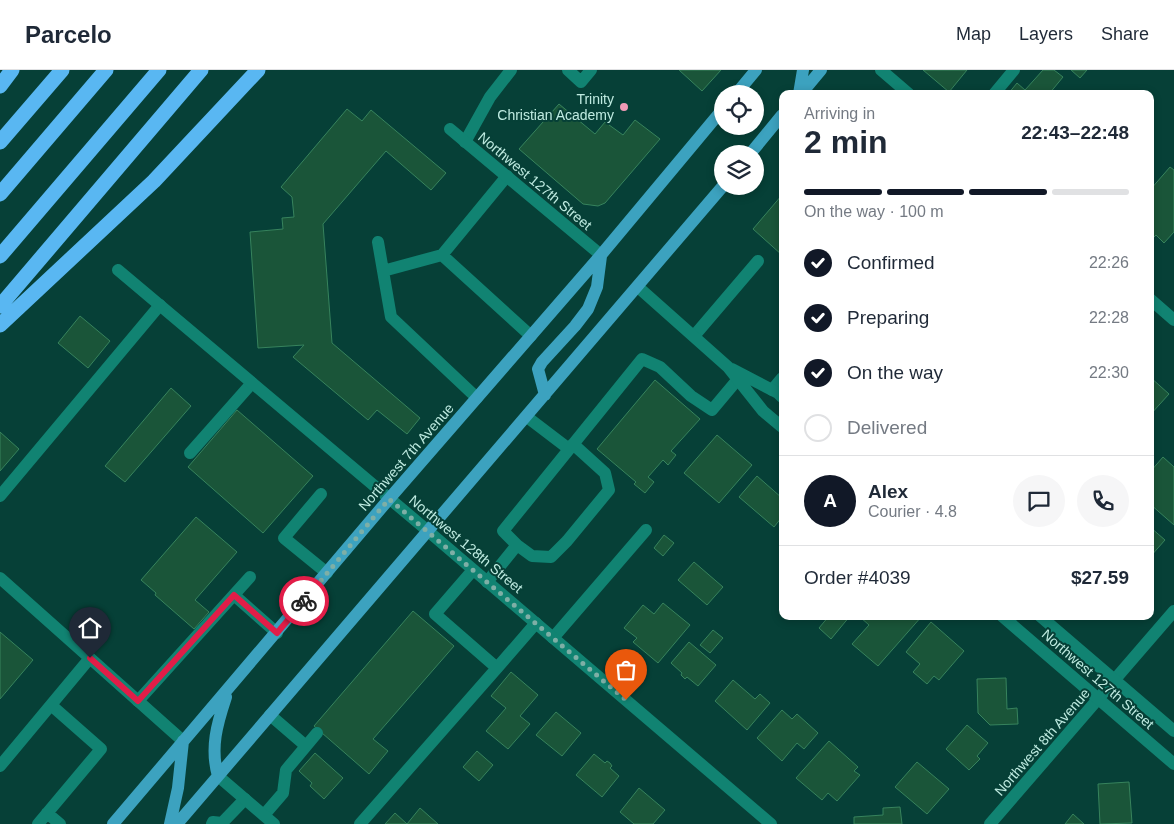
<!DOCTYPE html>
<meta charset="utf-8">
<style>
body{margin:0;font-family:Helvetica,sans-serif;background:#f6f6f7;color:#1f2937;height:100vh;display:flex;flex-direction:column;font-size:19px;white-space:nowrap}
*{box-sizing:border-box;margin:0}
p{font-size:16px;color:#747a83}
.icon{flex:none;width:28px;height:28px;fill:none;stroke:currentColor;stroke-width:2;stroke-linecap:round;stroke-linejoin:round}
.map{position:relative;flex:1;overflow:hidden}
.drawer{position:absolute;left:779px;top:20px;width:375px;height:530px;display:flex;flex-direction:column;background:#fff;border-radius:10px;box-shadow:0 2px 8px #0003}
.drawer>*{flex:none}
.tools{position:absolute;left:714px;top:15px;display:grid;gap:10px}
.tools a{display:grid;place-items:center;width:50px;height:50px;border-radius:50%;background:#fff;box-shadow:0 2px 8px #0003;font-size:25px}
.pin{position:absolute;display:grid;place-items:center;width:42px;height:42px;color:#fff;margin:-51px -21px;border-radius:50% 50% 50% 0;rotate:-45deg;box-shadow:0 0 5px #0007}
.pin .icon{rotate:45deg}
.courier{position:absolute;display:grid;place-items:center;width:50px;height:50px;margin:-25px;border:4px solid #e11d48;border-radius:50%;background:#fff;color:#222;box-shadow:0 1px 6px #0007}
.headline em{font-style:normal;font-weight:600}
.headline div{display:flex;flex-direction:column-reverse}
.headline{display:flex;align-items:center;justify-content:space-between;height:85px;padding:0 25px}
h1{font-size:32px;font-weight:600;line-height:38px}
.bar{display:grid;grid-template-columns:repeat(4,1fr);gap:8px 5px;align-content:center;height:60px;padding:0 25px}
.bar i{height:6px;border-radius:4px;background:#e0e1e3}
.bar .current{background:#111827}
.bar p{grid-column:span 4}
.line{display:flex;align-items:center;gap:12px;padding:0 25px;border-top:1px solid #e0e1e3}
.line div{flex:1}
.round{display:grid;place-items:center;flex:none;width:52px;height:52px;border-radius:26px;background:#f6f6f7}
ol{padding:0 25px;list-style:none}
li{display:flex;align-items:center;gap:15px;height:55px}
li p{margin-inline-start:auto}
li .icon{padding:5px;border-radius:50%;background:#111827;color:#fff;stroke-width:4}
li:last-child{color:#747a83}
li i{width:28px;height:28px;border:2px solid #e0e1e3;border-radius:50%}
header{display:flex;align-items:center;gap:30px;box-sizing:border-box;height:70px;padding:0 25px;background:#fff;border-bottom:1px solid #e0e1e3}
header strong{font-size:24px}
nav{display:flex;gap:28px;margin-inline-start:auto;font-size:18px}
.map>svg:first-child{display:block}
.building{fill:#1a5539;stroke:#37835d}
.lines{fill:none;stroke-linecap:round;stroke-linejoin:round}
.service{stroke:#118372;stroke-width:12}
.minor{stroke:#118372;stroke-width:12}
.tertiary{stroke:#118372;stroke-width:12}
.primary{stroke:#3ca2bf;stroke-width:12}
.motorway{stroke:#59b7f2;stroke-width:15}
.done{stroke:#7eafa6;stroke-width:5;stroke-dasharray:0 9}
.route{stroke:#e11d48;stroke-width:6}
.poi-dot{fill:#f09ab6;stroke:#064037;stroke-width:2}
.labels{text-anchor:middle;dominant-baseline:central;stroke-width:4;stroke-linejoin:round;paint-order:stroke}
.poi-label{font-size:14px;fill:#bfebe1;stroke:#064037;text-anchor:end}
.street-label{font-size:14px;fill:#bfebe1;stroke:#064037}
</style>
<header>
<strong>Parcelo</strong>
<nav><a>Map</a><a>Layers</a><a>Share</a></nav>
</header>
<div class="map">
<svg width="1174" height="754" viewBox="0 0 1174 754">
<rect width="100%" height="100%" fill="#064037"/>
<path class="building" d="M679 0H721L702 21Z
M923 0H967L949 22Z
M1043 0H1054L1063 7 1049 24H1008L1017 13 1025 20Z
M1071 0H1087L1080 8Z
M559 34 595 64 605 52 623 65 635 50 660 69 605 133 598 136 583 134 519 79Z
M347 39 362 51 371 40 446 103 431 120 386 81 323 154 332 273 420 348 407 364 377 340 368 350 293 287 304 275 258 278 250 162 283 159 282 148 294 147 292 127 281 117Z
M1170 97 1174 100V162L1164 173 1156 165 1151 170 1150 168V120Z
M782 125V185L753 159Z
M80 246 110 271 88 298 58 273Z
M1150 307 1169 324 1150 345Z
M655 310 700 349 671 381 676 385 668 395 663 390 648 407 654 412 645 423 634 414 636 412 597 379Z
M171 318 191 336 125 412 105 396Z
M237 340 313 406 263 463 188 397Z
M0 362 19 379 0 401Z
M717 365 752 395 719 433 684 403Z
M1163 387 1174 397V455L1150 434V402Z
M757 406 782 428V447L774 457 739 427Z
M196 447 237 482 195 530 209 542 194 559 155 525 156 523 141 510Z
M1150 457 1165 470 1150 487Z
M664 465 674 473 663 486 654 478Z
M694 492 723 517 707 535 678 510Z
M663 533 690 555 658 593 633 572 637 568 624 558 643 535 654 544Z
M413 541 454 576 373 669 388 681 369 704 314 656Z
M829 546H850L831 569 819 558Z
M861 546H922L878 596 852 574 869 555 860 547Z
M931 552 964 581 939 610 934 606 927 614 913 602 920 594 906 582Z
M713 560 723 568 710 583 700 575Z
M0 562 33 590 0 629Z
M689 572 716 595 698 616 687 607 685 609 681 605 682 603 671 593Z
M511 602 538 625 520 646 530 654 508 679 486 661 506 638 491 626Z
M1006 608 1007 639 1017 638 1018 654 990 655 978 643 977 609Z
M733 610 755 629 760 624 770 633 747 660 715 631Z
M782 640 792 649 797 644 818 663 804 679 797 673 782 691 757 668Z
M556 642 581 663 562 686 536 665Z
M967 655 988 673 977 686 980 689 969 700 946 679Z
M829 671 858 697 854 701 860 705 837 731 828 723 822 730 796 708Z
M477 681 493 695 479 711 463 697Z
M315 683 343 708 324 729 310 716 312 713 299 701Z
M594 684 605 693 607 691 610 693 612 696 610 698 619 706 602 727 576 705Z
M917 692 949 719 927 744 895 717Z
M1129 712 1132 753 1100 754 1098 714Z
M639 718 665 740 653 754H634L620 742Z
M900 737 902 754H854V747L883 745V738Z
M420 738 438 754H385L395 743 407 754Z
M1073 744 1084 754H1065Z"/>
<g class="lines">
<path class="service" d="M568 0 581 12 591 0
M994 24 1014 0
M465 72 490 27 511 0
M378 172 391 247 477 328
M442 185 507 106
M383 201 442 185 531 266
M694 266 758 191
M772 320 782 308
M527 347 569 379
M190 383 252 313
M321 424 284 468 327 503
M0 426 160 235
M517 475 532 486 551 487 567 471 609 420 605 403 573 374
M473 500 435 544 497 598 536 553
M487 512 517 475 503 461 642 289 660 297 691 326 712 340 738 309
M234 525 277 563
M553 568 646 460
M138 631 250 507
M270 645 306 676
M0 696 90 588
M47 743 60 754
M264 745 283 723 286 700 317 663
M38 754 101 679 51 635
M212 754 213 752 222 753 245 729
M360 754 497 598"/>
<path class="minor" d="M881 0 909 24
M450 59 601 185
M118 200 428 461 771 754
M1150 229 1174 250
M0 508 183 671
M218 706 274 754
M990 754 1174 541"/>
<path class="tertiary" d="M638 217 728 297 763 341 782 357
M732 299 778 323 782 327
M1002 546 1174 694
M1040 546 1174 661"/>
<path class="primary" d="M736 24 756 0
M799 24 803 0
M801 24 821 0
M750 84 782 45
M545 325 538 299 542 292 575 256 588 239 597 217 601 186
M218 706C210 678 217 654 226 627
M113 754 389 429 601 185 722 40
M170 754 178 718 183 671
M177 754 723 116"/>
<path class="motorway" d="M0 16 12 0
M0 72 62 0
M0 124 106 0
M0 186 159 0
M0 236 201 0
M0 255 154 111 258 0"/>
</g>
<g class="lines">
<path class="done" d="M304 531 389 429 626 630"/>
<path class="route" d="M90 588 138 631 234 525 277 563 304 531"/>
</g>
<circle class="poi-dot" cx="624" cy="37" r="5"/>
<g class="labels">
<g class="poi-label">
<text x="614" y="29">Trinity<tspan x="614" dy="16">Christian Academy</tspan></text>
</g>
<g class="street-label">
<text transform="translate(535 111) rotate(40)">Northwest 127th Street</text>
<text transform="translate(406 387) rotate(-49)">Northwest 7th Avenue</text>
<text transform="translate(466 474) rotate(40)">Northwest 128th Street</text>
<text transform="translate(1098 609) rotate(41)">Northwest 127th Street</text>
<text transform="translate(1042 672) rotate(-49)">Northwest 8th Avenue</text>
</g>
</g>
</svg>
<div class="tools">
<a><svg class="icon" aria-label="locate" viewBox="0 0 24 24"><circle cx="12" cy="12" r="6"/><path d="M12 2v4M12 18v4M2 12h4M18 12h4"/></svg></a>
<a><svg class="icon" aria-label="layers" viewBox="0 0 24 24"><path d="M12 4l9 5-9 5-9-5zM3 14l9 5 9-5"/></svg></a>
</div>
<div class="pin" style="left:626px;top:630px;background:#ea580c"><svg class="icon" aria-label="bag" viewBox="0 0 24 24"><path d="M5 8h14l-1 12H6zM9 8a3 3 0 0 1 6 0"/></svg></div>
<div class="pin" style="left:90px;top:588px;background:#1f2937"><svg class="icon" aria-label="home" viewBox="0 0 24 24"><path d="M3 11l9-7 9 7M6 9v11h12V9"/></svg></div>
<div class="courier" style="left:304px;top:531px"><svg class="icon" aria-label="bike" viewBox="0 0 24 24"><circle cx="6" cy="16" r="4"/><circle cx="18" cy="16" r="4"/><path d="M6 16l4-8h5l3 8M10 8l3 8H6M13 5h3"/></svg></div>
<section class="drawer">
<div class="headline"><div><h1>2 min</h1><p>Arriving in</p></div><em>22:43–22:48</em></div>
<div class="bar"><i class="current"></i><i class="current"></i><i class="current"></i><i></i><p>On the way · 100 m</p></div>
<ol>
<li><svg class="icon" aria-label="check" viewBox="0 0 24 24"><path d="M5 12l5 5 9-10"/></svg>Confirmed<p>22:26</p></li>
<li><svg class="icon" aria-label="check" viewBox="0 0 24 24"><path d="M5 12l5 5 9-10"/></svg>Preparing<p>22:28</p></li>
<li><svg class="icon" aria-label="check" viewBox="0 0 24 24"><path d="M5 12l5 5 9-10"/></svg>On the way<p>22:30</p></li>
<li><i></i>Delivered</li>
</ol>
<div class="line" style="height:90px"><b class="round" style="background:#111827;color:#fff">A</b><div><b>Alex</b><p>Courier · 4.8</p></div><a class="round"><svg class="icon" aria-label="chat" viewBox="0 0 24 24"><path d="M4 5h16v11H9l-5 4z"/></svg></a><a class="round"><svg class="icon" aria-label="phone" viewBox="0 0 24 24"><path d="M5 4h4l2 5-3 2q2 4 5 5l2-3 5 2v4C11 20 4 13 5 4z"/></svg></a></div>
<div class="line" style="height:65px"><div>Order #4039</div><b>$27.59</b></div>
</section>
</div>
